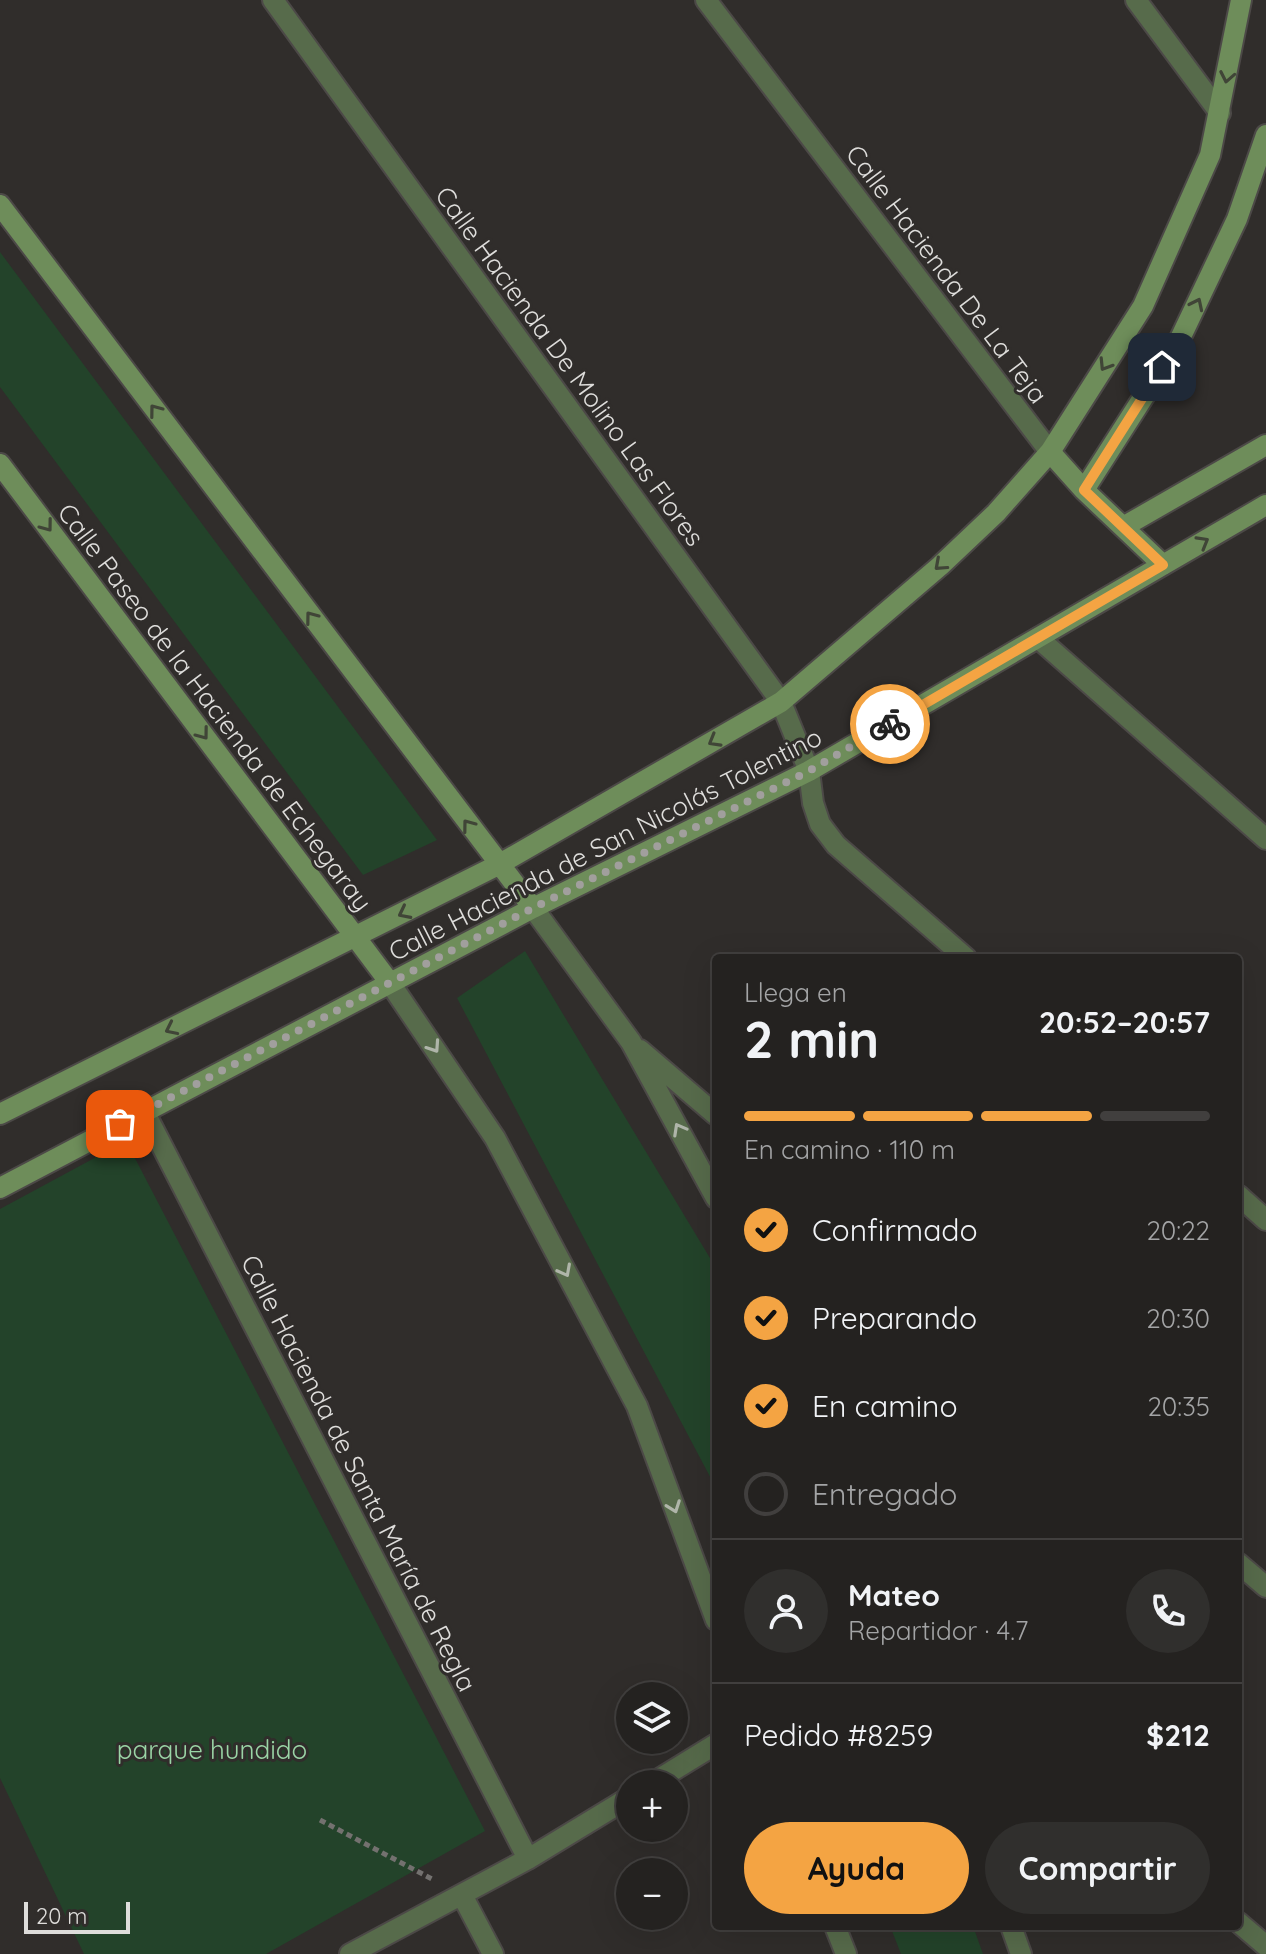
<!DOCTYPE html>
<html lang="es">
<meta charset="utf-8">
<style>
body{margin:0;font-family:Quicksand,sans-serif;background:#302f2d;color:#f1f3f6;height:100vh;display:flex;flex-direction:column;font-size:30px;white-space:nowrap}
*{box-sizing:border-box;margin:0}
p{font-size:26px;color:#a3a4a5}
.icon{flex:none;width:44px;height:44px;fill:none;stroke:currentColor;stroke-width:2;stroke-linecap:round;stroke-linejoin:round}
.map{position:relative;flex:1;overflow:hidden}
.drawer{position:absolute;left:712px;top:954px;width:530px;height:976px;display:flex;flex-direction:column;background:#242220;border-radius:8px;box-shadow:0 8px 32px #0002,0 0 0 2px #413f3e}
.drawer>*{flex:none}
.tools{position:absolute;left:616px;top:1682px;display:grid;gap:16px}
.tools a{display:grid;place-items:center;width:72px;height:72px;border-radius:50%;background:#242220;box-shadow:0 8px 32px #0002,0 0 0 2px #413f3e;font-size:40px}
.scale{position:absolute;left:24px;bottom:20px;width:106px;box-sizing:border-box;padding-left:8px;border:4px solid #dedddb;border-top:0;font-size:22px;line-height:28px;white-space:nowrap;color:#dedddb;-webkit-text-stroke:6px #302d2b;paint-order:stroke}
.pin{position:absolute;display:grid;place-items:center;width:68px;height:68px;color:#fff;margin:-34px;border-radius:16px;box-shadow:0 4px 12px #0006}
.courier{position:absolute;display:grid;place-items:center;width:80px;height:80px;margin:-40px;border:6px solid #f4a443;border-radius:50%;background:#fff;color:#222;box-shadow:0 2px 10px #0007}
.overview em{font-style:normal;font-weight:700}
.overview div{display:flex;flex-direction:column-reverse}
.overview{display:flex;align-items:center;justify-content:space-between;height:136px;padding:0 32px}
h1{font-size:52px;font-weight:700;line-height:60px}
.bar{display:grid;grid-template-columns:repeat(4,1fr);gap:12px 8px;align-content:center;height:96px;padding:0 32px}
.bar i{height:10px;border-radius:6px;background:#413f3e}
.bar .current{background:#f4a443}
.bar p{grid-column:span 4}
.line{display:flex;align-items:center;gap:20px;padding:0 32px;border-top:2px solid #413f3e}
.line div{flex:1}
.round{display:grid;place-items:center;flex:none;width:84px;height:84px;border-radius:42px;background:#302f2d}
ol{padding:0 32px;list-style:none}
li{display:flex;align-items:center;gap:24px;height:88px}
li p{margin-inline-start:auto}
li .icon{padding:8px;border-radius:50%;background:#f4a443;color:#111;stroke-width:4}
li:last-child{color:#a3a4a5}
li i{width:44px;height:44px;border:4px solid #413f3e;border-radius:50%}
.button{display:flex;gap:16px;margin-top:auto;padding:16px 32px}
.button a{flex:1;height:92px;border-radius:48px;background:#f4a443;color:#111;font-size:32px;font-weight:700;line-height:92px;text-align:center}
.button a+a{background:#302f2d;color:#f1f3f6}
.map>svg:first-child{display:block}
.green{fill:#23432a}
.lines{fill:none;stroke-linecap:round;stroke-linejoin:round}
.minor-casing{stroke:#4c4947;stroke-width:24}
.secondary-casing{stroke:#4c4947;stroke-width:24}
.path{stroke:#73716f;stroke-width:5;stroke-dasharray:6 4;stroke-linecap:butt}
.minor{stroke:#576b4b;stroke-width:20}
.secondary{stroke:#6e8d5a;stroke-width:20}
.oneway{stroke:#404537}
.oneway2{stroke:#afb5a9}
.done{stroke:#a19f9d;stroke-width:8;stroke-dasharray:0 14.4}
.route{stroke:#f4a443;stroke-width:10}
.labels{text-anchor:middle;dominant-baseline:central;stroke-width:6;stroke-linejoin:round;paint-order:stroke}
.street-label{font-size:26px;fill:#dedddb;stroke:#302d2b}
.park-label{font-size:26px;fill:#9ad5a6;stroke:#302d2b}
</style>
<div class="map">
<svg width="1266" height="1954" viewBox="0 0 1266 1954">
<rect width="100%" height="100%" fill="#302d2b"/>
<path class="green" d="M0 252 437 840 363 875 0 387Z
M525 951 716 1268V1488L457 998Z
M126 1141 485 1831 266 1954H84L0 1778V1209Z
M890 1926H973L983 1954H901Z"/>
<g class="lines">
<g class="minor-casing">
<path id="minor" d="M273 0 781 702 809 771 813 803 820 824 836 845 966 958
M706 0 1050 452
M1136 0 1220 113
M1038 638 1266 839
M533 908 631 1042 716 1198
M390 983 495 1138 637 1406 716 1620
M640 1050 716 1115
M144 1111 528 1859
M1238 1195 1266 1220
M1238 1563 1266 1587
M651 1784 716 1744
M462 1895 493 1954
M1238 1922 1266 1946
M835 1926 846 1954
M1011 1926 1021 1954
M350 1954 528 1859 630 1797"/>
</g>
<g class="secondary-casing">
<path id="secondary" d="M0 205 533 908
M1050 452 1084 490 1163 565
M0 464 390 983
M1084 490 1178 343 1237 219 1266 135
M1123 527 1266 445
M0 1114 498 865 781 702 940 566 996 513 1050 452 1143 306 1210 155 1241 0
M0 1188 533 908 809 771 1266 505"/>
</g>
<path class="path" d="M320 1820 432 1879"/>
<use href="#minor" class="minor"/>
<use href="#secondary" class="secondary"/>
</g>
<defs><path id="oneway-chevron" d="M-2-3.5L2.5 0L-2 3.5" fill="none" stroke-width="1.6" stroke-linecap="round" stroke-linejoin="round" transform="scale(2)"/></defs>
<g class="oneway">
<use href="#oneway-chevron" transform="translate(1227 77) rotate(101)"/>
<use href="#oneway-chevron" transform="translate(1197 304) rotate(-64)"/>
<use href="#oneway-chevron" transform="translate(1105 365) rotate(122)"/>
<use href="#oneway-chevron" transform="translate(155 410) rotate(-127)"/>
<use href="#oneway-chevron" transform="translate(47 526) rotate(53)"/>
<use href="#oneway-chevron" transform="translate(1203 542) rotate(-30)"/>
<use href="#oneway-chevron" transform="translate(940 565) rotate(138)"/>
<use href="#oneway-chevron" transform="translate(311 617) rotate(-127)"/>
<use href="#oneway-chevron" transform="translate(203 734) rotate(53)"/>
<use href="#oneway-chevron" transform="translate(714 741) rotate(150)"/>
<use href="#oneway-chevron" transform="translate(468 825) rotate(-127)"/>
<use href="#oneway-chevron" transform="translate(404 913) rotate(153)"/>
<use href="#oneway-chevron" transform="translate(171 1029) rotate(154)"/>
</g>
<g class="oneway2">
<use href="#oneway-chevron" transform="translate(434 1047) rotate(56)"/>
<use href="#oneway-chevron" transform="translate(679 1129) rotate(-119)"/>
<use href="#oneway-chevron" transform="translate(565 1271) rotate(62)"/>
<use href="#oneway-chevron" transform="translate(674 1507) rotate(70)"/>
</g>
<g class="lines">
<path class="done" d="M120 1124 533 908 809 771 890 724"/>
<path class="route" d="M890 724 1163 565 1084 490 1162 367"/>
</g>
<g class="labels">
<g class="street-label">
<text transform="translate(947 274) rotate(53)">Calle Hacienda De La Teja</text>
<text transform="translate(570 366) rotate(54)">Calle Hacienda De Molino Las Flores</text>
<text transform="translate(215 707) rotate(53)">Calle Paseo de la Hacienda de Echegaray</text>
<text transform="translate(605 844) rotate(-27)">Calle Hacienda de San Nicolás Tolentino</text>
<text transform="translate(359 1473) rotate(63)">Calle Hacienda de Santa María de Regla</text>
</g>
<g class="park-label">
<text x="212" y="1749">parque hundido</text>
</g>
</g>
</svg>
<div class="tools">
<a><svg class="icon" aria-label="layers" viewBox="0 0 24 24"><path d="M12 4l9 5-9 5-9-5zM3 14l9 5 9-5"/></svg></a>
<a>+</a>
<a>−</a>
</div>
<div class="scale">20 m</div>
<div class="pin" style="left:120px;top:1124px;background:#ea580c"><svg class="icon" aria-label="bag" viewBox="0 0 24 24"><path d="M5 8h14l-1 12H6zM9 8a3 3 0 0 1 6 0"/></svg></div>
<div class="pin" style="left:1162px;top:367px;background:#1f2937"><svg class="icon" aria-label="home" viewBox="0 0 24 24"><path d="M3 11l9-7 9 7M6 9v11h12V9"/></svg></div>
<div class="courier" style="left:890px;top:724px"><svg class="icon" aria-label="bike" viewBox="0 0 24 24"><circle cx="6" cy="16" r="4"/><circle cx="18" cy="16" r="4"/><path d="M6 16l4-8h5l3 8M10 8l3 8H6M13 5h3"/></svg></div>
<section class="drawer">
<div class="overview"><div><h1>2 min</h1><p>Llega en</p></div><em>20:52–20:57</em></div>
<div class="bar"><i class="current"></i><i class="current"></i><i class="current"></i><i></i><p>En camino · 110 m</p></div>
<ol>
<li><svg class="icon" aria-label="check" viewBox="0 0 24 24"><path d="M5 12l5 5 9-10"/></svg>Confirmado<p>20:22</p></li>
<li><svg class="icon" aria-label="check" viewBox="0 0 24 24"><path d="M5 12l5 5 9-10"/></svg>Preparando<p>20:30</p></li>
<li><svg class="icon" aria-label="check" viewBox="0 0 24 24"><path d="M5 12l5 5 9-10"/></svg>En camino<p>20:35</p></li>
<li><i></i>Entregado</li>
</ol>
<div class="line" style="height:144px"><a class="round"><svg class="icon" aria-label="person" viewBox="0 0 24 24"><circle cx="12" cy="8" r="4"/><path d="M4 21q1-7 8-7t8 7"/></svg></a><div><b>Mateo</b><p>Repartidor · 4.7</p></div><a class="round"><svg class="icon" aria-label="phone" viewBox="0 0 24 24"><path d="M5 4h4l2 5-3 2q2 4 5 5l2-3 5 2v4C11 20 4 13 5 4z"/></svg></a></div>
<div class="line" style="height:104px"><div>Pedido #8259</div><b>$212</b></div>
<div class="button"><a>Ayuda</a><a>Compartir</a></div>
</section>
</div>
